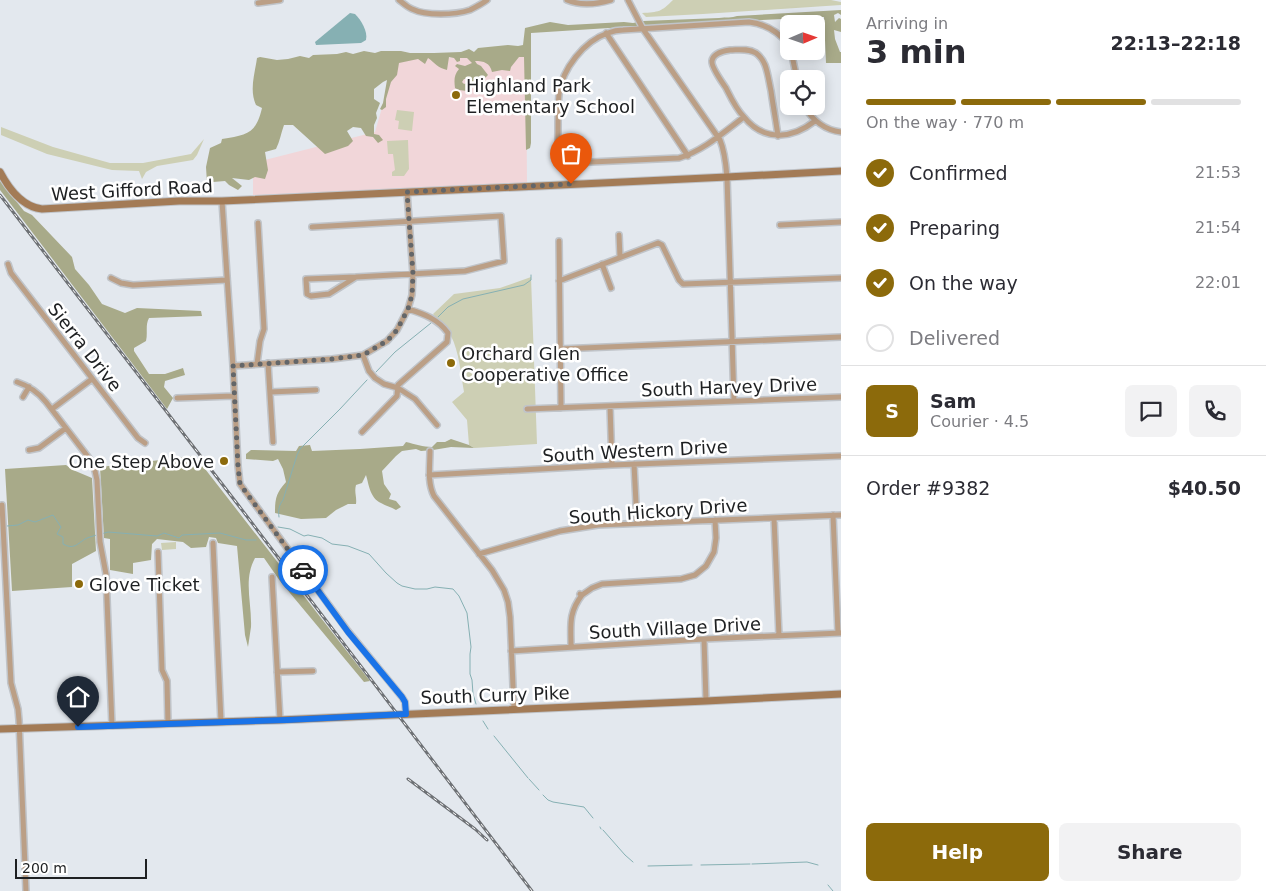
<!DOCTYPE html>
<meta charset="utf-8">
<style>
body{margin:0;font-family:"DejaVu Sans",sans-serif;background:#f2f2f3;color:#2b2b33;height:100vh;display:flex;flex-direction:column;font-size:19px;white-space:nowrap}
*{box-sizing:border-box;margin:0}
p{font-size:16px;color:#7c7c81}
.icon{flex:none;width:28px;height:28px;fill:none;stroke:currentColor;stroke-width:2;stroke-linecap:round;stroke-linejoin:round}
.map{position:relative;flex:1;overflow:hidden}
.side{display:flex;flex-direction:column;background:#fff;width:425px}
.side>*{flex:none}
.needle{width:32px;rotate:88deg}
.controls{position:absolute;left:780px;top:15px;display:grid;gap:10px}
.controls a{display:grid;place-items:center;width:45px;height:45px;border-radius:8px;background:#fff;box-shadow:0 2px 12px #0003;font-size:25px}
.scale{position:absolute;left:15px;bottom:12px;width:132px;box-sizing:border-box;padding-left:5px;border:2px solid #1e2022;border-top:0;font-size:14px;line-height:18px;white-space:nowrap;color:#1e2022;-webkit-text-stroke:4px #fff;paint-order:stroke}
.pin{position:absolute;display:grid;place-items:center;width:42px;height:42px;color:#fff;margin:-51px -21px;border-radius:50% 50% 50% 0;rotate:-45deg;box-shadow:0 0 5px #0007}
.pin .icon{rotate:45deg}
.courier{position:absolute;display:grid;place-items:center;width:50px;height:50px;margin:-25px;border:4px solid #1a73e8;border-radius:50%;background:#fff;color:#222;box-shadow:0 1px 6px #0007}
.overview em{font-style:normal;font-weight:700}
.overview div{display:flex;flex-direction:column-reverse}
.overview{display:flex;align-items:center;justify-content:space-between;height:85px;padding:0 25px}
h1{font-size:32px;font-weight:700;line-height:38px}
.bar{display:grid;grid-template-columns:repeat(4,1fr);gap:8px 5px;align-content:center;height:60px;padding:0 25px}
.bar i{height:6px;border-radius:4px;background:#e1e1e2}
.bar .on{background:#8c6a0b}
.bar p{grid-column:span 4}
.line{display:flex;align-items:center;gap:12px;padding:0 25px;border-top:1px solid #e1e1e2}
.line div{flex:1}
.round{display:grid;place-items:center;flex:none;width:52px;height:52px;border-radius:8px;background:#f2f2f3}
ol{padding:0 25px;list-style:none}
li{display:flex;align-items:center;gap:15px;height:55px}
li p{margin-inline-start:auto}
li .icon{padding:5px;border-radius:50%;background:#8c6a0b;color:#fff;stroke-width:4}
li:last-child{color:#7c7c81}
li i{width:28px;height:28px;border:2px solid #e1e1e2;border-radius:50%}
.action{display:flex;gap:10px;margin-top:auto;padding:10px 25px}
.action a{flex:1;height:58px;border-radius:8px;background:#8c6a0b;color:#fff;font-size:20px;font-weight:700;line-height:58px;text-align:center}
.action a+a{background:#f2f2f3;color:#2b2b33}
main{display:flex;flex:1;min-height:0}
.map>svg:first-child{display:block}
.education{fill:#f1d6d9}
.green{fill:#cdcfb4}
.forest{fill:#a8aa89}
.water{fill:#86b0b3}
.lines{fill:none;stroke-linecap:round;stroke-linejoin:round}
.stream{stroke:#86b0b3;stroke-width:1}
.street-casing{stroke:#c0c4c9;stroke-width:8}
.secondary-casing{stroke:#c0c4c9;stroke-width:9}
.street{stroke:#bb9f86;stroke-width:5}
.secondary{stroke:#a37b56;stroke-width:7}
.rail-casing{stroke:#6e7175;stroke-width:3}
.rail{stroke:#fff;stroke-width:1;stroke-dasharray:4;stroke-linecap:butt}
.done{stroke:#636669;stroke-width:5;stroke-dasharray:0 9}
.route{stroke:#1a73e8;stroke-width:6}
.poi-dot{fill:#8c6a0b;stroke:#fff;stroke-width:2}
.labels{text-anchor:middle;dominant-baseline:central;stroke-width:5;stroke-linejoin:round;paint-order:stroke}
.poi-label{font-size:18px;fill:#1e2022;stroke:#fff;text-anchor:start}
.street-label{font-size:18px;fill:#1e2022;stroke:#fff}
</style>
<main>
<div class="map">
<svg width="841" height="891" viewBox="0 0 841 891">
<rect width="100%" height="100%" fill="#e3e8ee"/>
<path class="education" d="M526 55 527 184 253 195V163L375 132 396 59Z"/>
<path class="green" d="M673 0H831L841 2V5L703 14 646 17 642 13C659 12 661 12 673 0Z
M397 110 414 112 412 131 398 129 399 121 395 120Z
M1 127 53 147 110 163H143L191 154 204 139 197 155 193 160 157 166 146 172 142 179 139 171 112 170 47 154 1 135Z
M408 140 409 169 404 176H392V172L395 170 393 154H388L387 141Z
M531 277 537 444 474 448 469 445 467 420 452 402 464 392C461 375 459 351 451 336 446 329 438 321 433 314L454 294 500 288Z
M176 542V549L162 550 161 543Z"/>
<path class="forest" d="M841 10V15L838 13 834 15 835 22 839 18 841 19V32L834 30 835 39 840 52H841V63H826L824 17 625 27 531 33V143L530 148 526 150 524 57H519L511 67 510 71 502 70 492 72C490 63 484 61 475 61L477 64 481 66 488 75 482 81 481 84H474L470 79H464L462 82 464 84 470 82 471 86 467 91 459 90 455 88C454 80 454 75 459 69L455 66 457 64 465 66 472 63 467 58H460V61L457 62 454 58 449 57 447 70C438 68 435 63 428 58L425 64 418 59 399 63 397 75 391 82 386 99V107L382 110 380 109 383 103 387 80 383 82 374 89V99L380 103 376 113 377 118 374 125V134L379 135 383 140 378 143 373 137 366 136 361 128 353 127 347 131 353 141 348 146 325 154 293 125H284C281 133 280 141 276 149L265 152 268 170 265 179 255 177 249 180 232 178 242 186 238 190 229 185 225 181 213 182 207 183 206 167 210 148 221 143 222 139C247 135 256 134 262 108L256 105C249 90 255 73 257 58L260 57 277 60 288 59 300 56 309 58 313 55 337 54 346 52 353 54 364 51 375 53 381 51H401L410 53H434L461 52 469 49 474 52 478 48 508 45 518 46 523 45 525 28 550 22 568 25 624 22 633 23 643 21 719 18C726 17 732 18 737 16Z
M0 181 24 211 32 215 72 257 75 269 89 285 102 304 125 313 137 308 201 311 202 316 149 318C145 325 148 333 146 341L134 348V351L149 374H165L183 368 185 375 165 381 164 387 173 398 167 409 0 190Z
M451 439 469 445 474 448 451 447 433 450 421 451 416 449 402 451 396 456 382 471 384 484 391 494 389 499 396 501 401 507 396 510C391 507 386 506 381 503 370 498 369 485 366 475L362 483 356 485C354 492 357 497 356 504H348L336 510 326 518 301 519 275 513C275 499 276 493 286 482L283 469 278 459 273 461 246 459V454L251 450 296 451 299 446 310 445 312 451 360 449 403 446 406 442C415 444 423 447 432 447L437 442H445Z
M195 456 370 681 364 682 280 581 264 558H255C243 580 252 603 251 627 250 634 249 640 248 647L245 635 237 546 218 543 216 538 209 537 206 547 191 548 183 542 157 539 152 544 151 560 133 563V574L110 570V539L104 538 100 467Z
M66 465 73 470 92 478 96 551 72 564V587L12 591 5 469Z"/>
<path class="water" d="M350 13 355 14C361 20 368 31 366 40L361 43 316 45 315 42Z"/>
<g class="lines">
<path class="stream" d="M438 317 448 307 463 299 524 285 531 280V275
M376 372 395 352 431 323
M279 517C278 510 279 505 283 500L297 455 300 449 340 409 367 380
M7 526 18 525 28 520 35 522 53 515 61 527 57 534 63 537V544C74 550 77 544 85 539 89 537 93 536 97 535
M278 527 290 529 304 536 308 535 322 538 332 544 348 546 369 554 386 573 397 583 402 586 415 589H427L435 587 453 589 459 596 467 613 471 647 470 654V674L472 680 473 694 476 704
M101 534 108 532 157 536 164 533 179 538 182 535 220 533 246 540H256
M483 721 488 729
M494 736 528 778
M529 779 539 790
M543 795 548 800 553 802 584 807 593 818
M600 827 601 829
M603 830 625 855 633 862
M752 864 807 862 818 865
M701 865 750 864
M648 866 692 865
M828 885 833 891"/>
<g class="street-casing">
<path id="street" d="M399 0C403 3 407 7 412 9 426 16 455 15 470 10 476 7 482 4 487 0
M567 0C581 6 597 4 611 0
M628 0 643 29 720 140C725 152 726 165 727 177L734 401
M258 3 280 0
M606 33 688 156
M791 51 797 79
M804 106C813 121 824 130 841 132
M744 117C724 132 703 151 679 158L569 163C556 156 558 143 558 129 558 118 558 105 559 94 562 69 584 41 608 33 613 31 618 30 623 30L749 22C766 24 778 31 789 45
M778 136C776 121 773 106 771 91 769 82 768 73 765 65 763 60 760 56 756 53 748 48 738 50 730 50 723 51 713 53 712 61 711 67 722 82 726 88 731 98 736 109 744 117 764 142 792 139 815 121
M222 201 233 366 238 466 240 484 348 631 402 697 405 702 406 714
M780 225 841 222
M312 227 501 216 504 261 465 271 356 277 329 294 311 296 307 294 306 279 356 277
M619 235 620 257
M559 241 561 408
M8 264 11 273 138 438 145 443
M602 264 611 288
M111 278 121 283 133 285 227 280
M559 281 658 243 662 245 679 280 683 284 841 278
M560 349 841 337
M363 355 369 371 375 378 384 384 398 388 415 399 437 425
M268 363 273 442
M257 364 260 341 264 329 258 223
M233 366 332 359 363 355 387 341 397 330 408 309 412 295 413 274 407 192
M17 382C29 386 38 392 46 402L92 462 95 471 97 480 100 542 106 574 112 726
M270 392 316 390
M23 397 29 387
M177 398 234 396
M610 406 612 465
M52 409 92 379
M527 409 841 397
M362 432 397 396 398 385 447 342 448 333C438 319 424 314 408 309
M29 450 39 448 66 428
M430 451C430 466 427 482 434 496L492 570 504 590 508 602 510 617 514 709
M634 464 637 523
M429 475 612 465 841 456
M2 505 11 683 18 709 19 720 26 891
M833 515 838 633
M774 518 779 636
M213 543 221 722
M158 552 162 670 167 681 168 724
M479 554 560 531 598 525 841 515
M272 577 280 720
M582 595 592 588 602 584 681 579 695 575 706 566 714 552 716 538 715 520
M704 639 706 701
M571 647C571 626 568 613 582 595L580 594
M511 651 704 639 841 633
M277 672 313 671"/>
</g>
<g class="secondary-casing">
<path id="secondary" d="M0 172C9 189 23 207 42 209L179 201H222L727 177 841 171
M0 729 280 720 706 701 841 694"/>
</g>
<use href="#street" class="street"/>
<use href="#secondary" class="secondary"/>
<g class="rail-casing">
<path id="rail" d="M0 195 239 506 532 891
M408 779 475 829 487 840"/>
</g>
<use href="#rail" class="rail"/>
</g>
<g class="lines">
<path class="done" d="M303 570 240 484 238 466 233 366 332 359 363 355 387 341 397 330 408 309 412 295 413 274 407 192 571 184"/>
<path class="route" d="M78 727 287 720 406 714 405 702 402 697 348 632 303 570"/>
</g>
<g class="poi-dot">
<circle cx="456" cy="95" r="5"/>
<circle cx="451" cy="363" r="5"/>
<circle cx="224" cy="461" r="5"/>
<circle cx="79" cy="584" r="5"/>
</g>
<g class="labels">
<g class="poi-label">
<text x="466" y="85">Highland Park<tspan x="466" dy="21">Elementary School</tspan></text>
<text x="461" y="353">Orchard Glen<tspan x="461" dy="21">Cooperative Office</tspan></text>
<text x="214" y="461" text-anchor="end">One Step Above</text>
<text x="89" y="584">Glove Ticket</text>
</g>
<g class="street-label">
<text transform="translate(132 190) rotate(-3)">West Gifford Road</text>
<text transform="translate(85 347) rotate(52)">Sierra Drive</text>
<text transform="translate(729 387) rotate(-2)">South Harvey Drive</text>
<text transform="translate(635 451) rotate(-3)">South Western Drive</text>
<text transform="translate(658 511) rotate(-4)">South Hickory Drive</text>
<text transform="translate(675 628) rotate(-3)">South Village Drive</text>
<text transform="translate(495 695) rotate(-2)">South Curry Pike</text>
</g>
</g>
</svg>
<div class="controls">
<a><svg class="needle" viewBox="-14 -14 28 28"><path d="M0-13l5 13h-10z" fill="#e53935"/><path d="M0 13l5-13h-10z" fill="#7c7c81"/></svg></a>
<a><svg class="icon" aria-label="locate" viewBox="0 0 24 24"><circle cx="12" cy="12" r="6"/><path d="M12 2v4M12 18v4M2 12h4M18 12h4"/></svg></a>
</div>
<div class="scale">200 m</div>
<div class="pin" style="left:571px;top:184px;background:#ea580c"><svg class="icon" aria-label="bag" viewBox="0 0 24 24"><path d="M5 8h14l-1 12H6zM9 8a3 3 0 0 1 6 0"/></svg></div>
<div class="pin" style="left:78px;top:727px;background:#1f2937"><svg class="icon" aria-label="home" viewBox="0 0 24 24"><path d="M3 11l9-7 9 7M6 9v11h12V9"/></svg></div>
<div class="courier" style="left:303px;top:570px"><svg class="icon" aria-label="car" viewBox="0 0 24 24"><path d="M5 17H2v-5l4-1 3-4h7l3 4 3 1v5h-3M9 17h6M6 11h13"/><circle cx="7" cy="17" r="2"/><circle cx="17" cy="17" r="2"/></svg></div>
</div>
<section class="side">
<div class="overview"><div><h1>3 min</h1><p>Arriving in</p></div><em>22:13–22:18</em></div>
<div class="bar"><i class="on"></i><i class="on"></i><i class="on"></i><i></i><p>On the way · 770 m</p></div>
<ol>
<li><svg class="icon" aria-label="check" viewBox="0 0 24 24"><path d="M5 12l5 5 9-10"/></svg>Confirmed<p>21:53</p></li>
<li><svg class="icon" aria-label="check" viewBox="0 0 24 24"><path d="M5 12l5 5 9-10"/></svg>Preparing<p>21:54</p></li>
<li><svg class="icon" aria-label="check" viewBox="0 0 24 24"><path d="M5 12l5 5 9-10"/></svg>On the way<p>22:01</p></li>
<li><i></i>Delivered</li>
</ol>
<div class="line" style="height:90px"><b class="round" style="background:#8c6a0b;color:#fff">S</b><div><b>Sam</b><p>Courier · 4.5</p></div><a class="round"><svg class="icon" aria-label="chat" viewBox="0 0 24 24"><path d="M4 5h16v11H9l-5 4z"/></svg></a><a class="round"><svg class="icon" aria-label="phone" viewBox="0 0 24 24"><path d="M5 4h4l2 5-3 2q2 4 5 5l2-3 5 2v4C11 20 4 13 5 4z"/></svg></a></div>
<div class="line" style="height:65px"><div>Order #9382</div><b>$40.50</b></div>
<div class="action"><a>Help</a><a>Share</a></div>
</section>
</main>
